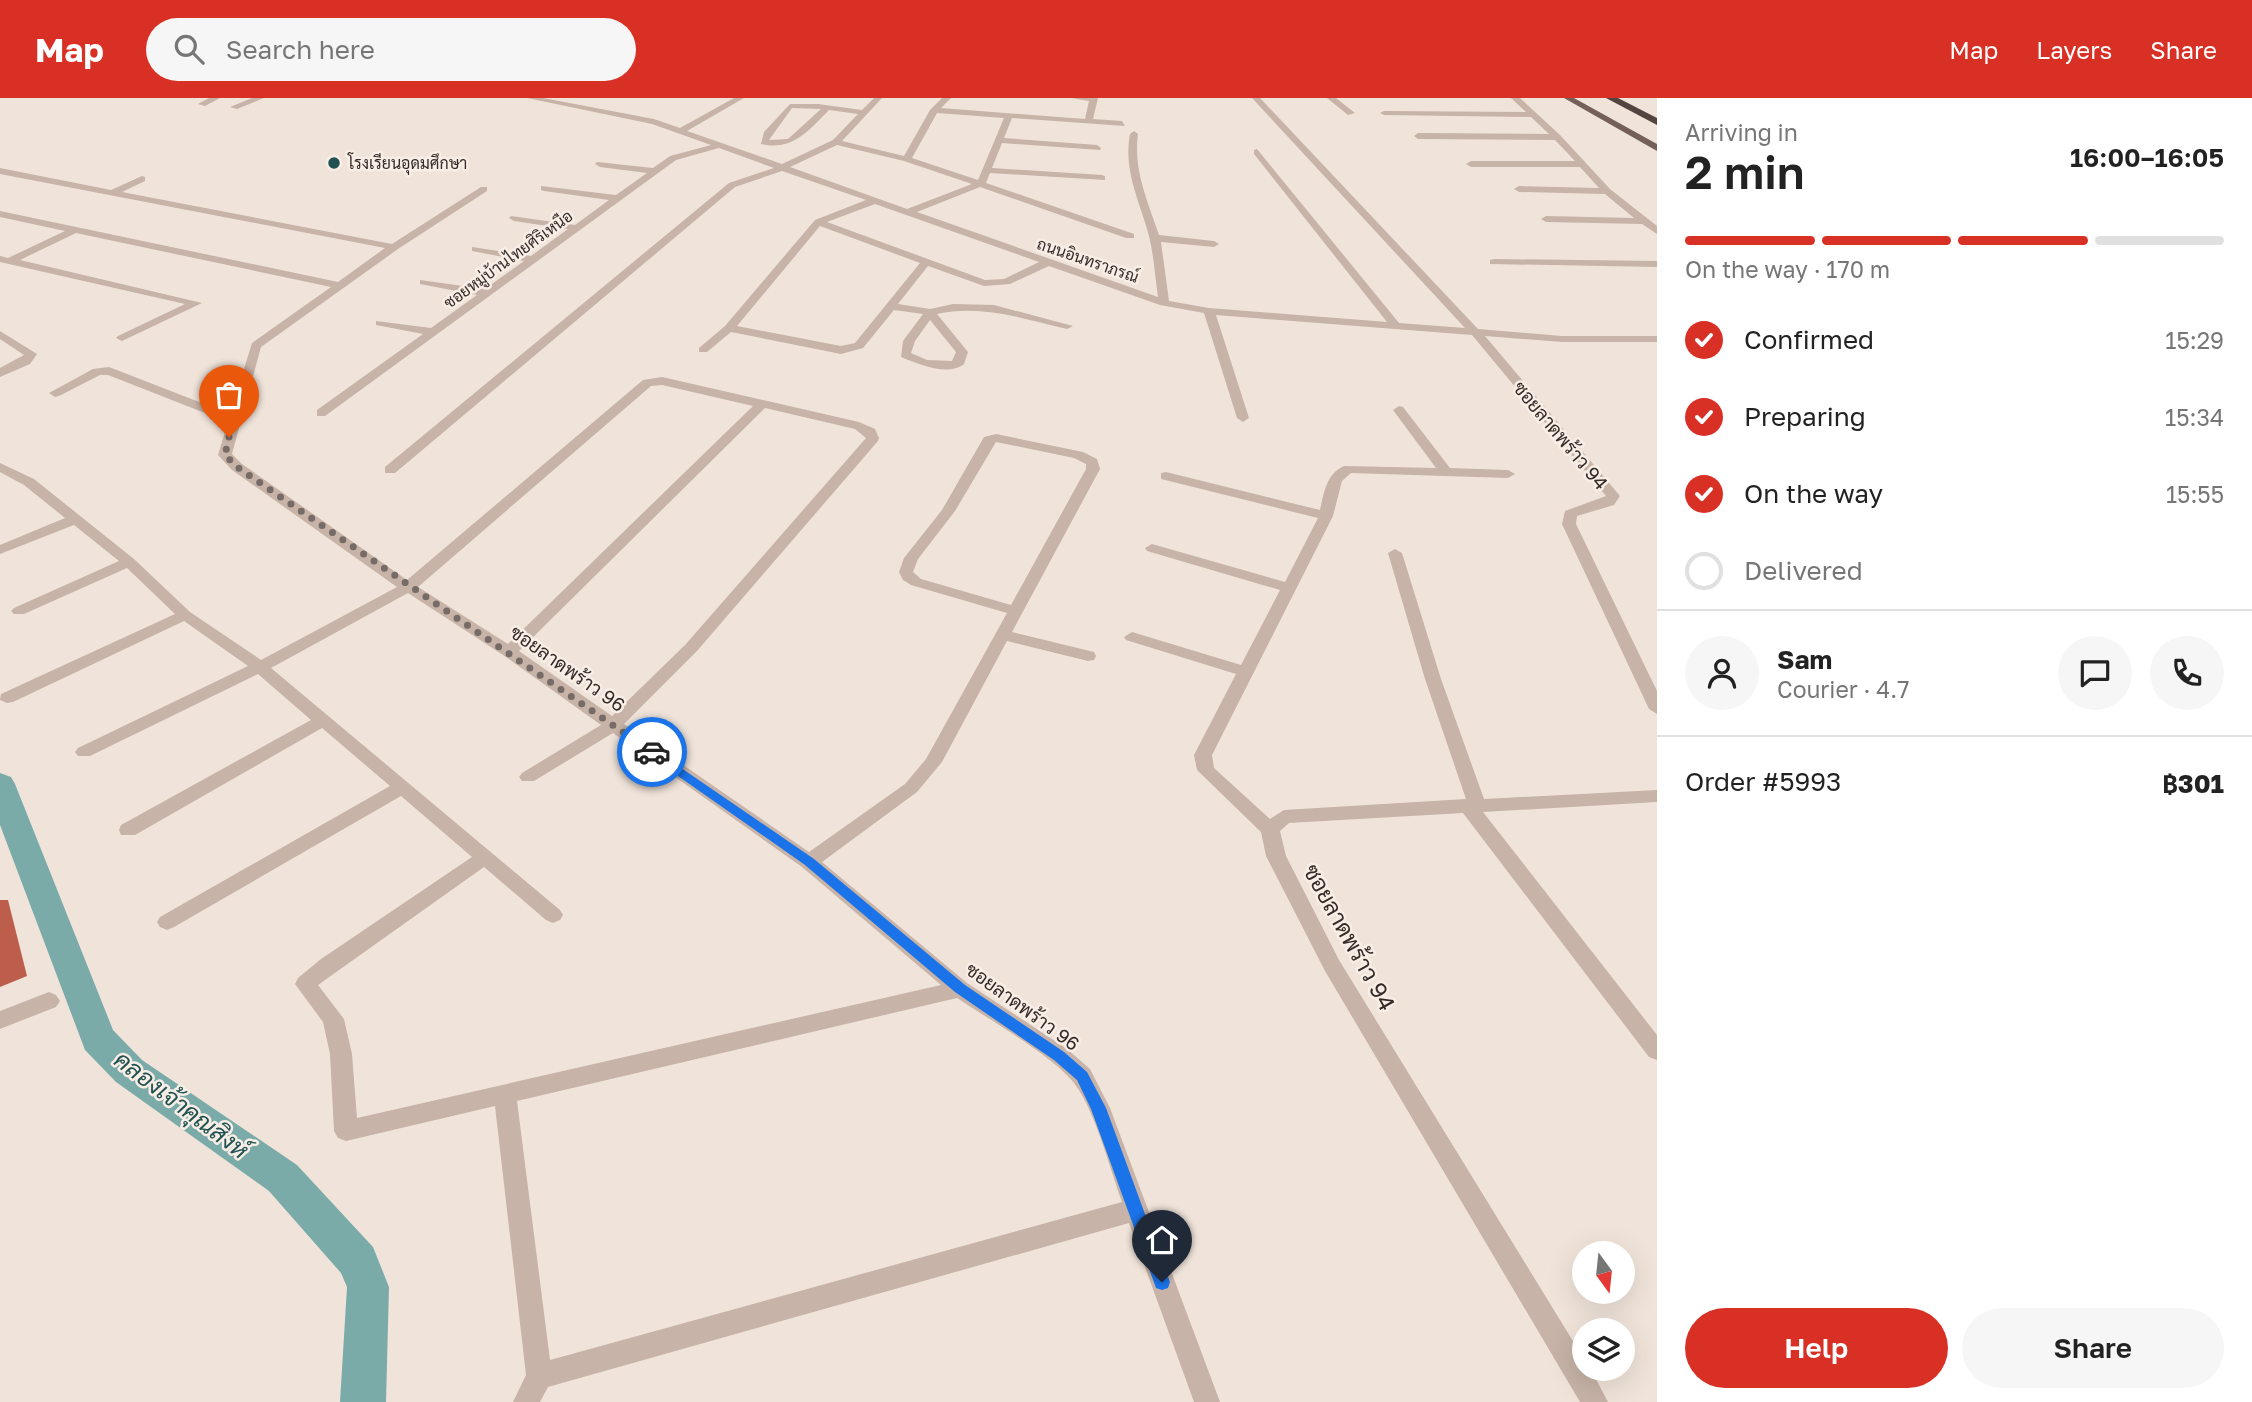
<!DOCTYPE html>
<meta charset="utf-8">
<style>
body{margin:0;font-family:"Golos Text",Sarabun,sans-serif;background:#f6f6f6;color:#222;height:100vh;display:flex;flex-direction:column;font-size:26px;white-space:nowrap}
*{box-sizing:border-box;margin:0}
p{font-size:23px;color:#767676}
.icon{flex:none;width:38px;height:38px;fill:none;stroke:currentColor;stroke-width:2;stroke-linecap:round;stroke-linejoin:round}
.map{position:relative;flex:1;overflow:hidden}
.side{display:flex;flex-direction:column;background:#fff;width:595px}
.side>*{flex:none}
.needle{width:46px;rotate:165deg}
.controls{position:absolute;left:1572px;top:1143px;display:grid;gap:14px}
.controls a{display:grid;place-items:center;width:63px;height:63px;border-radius:50%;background:#fff;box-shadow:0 7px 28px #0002;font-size:35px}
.pin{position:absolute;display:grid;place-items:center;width:60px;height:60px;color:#fff;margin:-72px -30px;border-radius:50% 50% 50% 0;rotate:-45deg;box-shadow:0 0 7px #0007}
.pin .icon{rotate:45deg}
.courier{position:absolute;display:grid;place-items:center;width:70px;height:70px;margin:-35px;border:5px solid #1a73e8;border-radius:50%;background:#fff;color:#222;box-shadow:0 2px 9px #0007}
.overview em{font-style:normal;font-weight:600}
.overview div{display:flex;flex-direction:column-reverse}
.overview{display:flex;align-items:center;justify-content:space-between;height:119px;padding:0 28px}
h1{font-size:46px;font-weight:600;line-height:52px}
.bar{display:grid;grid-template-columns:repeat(4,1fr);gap:10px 7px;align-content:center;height:84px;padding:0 28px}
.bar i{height:9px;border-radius:5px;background:#e0e0e0}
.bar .current{background:#d93025}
.bar p{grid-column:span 4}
.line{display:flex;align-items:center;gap:18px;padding:0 28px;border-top:2px solid #e0e0e0}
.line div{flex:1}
.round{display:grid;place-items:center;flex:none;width:74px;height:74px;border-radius:37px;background:#f6f6f6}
ol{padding:0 28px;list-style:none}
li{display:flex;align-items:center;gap:21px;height:77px}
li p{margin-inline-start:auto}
li .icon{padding:7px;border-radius:50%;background:#d93025;color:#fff;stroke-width:4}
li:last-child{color:#767676}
li i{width:38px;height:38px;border:4px solid #e0e0e0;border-radius:50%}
.cta{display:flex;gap:14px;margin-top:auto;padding:14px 28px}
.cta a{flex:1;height:80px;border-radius:42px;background:#d93025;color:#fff;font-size:28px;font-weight:600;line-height:80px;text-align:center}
.cta a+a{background:#f6f6f6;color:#222}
header{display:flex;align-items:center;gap:42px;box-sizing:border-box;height:98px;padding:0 35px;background:#d93025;color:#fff}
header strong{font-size:33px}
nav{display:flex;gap:38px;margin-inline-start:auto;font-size:24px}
.search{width:490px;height:63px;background:#f6f6f6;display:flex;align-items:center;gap:18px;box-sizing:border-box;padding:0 24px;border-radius:38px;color:#767676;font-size:26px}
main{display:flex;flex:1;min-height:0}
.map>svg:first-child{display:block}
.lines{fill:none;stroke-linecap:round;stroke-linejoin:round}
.canal{fill:#7baba9;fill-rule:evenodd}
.building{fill:#bd5d4b}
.minor{fill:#c7b3a7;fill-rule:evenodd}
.major{fill:#756059;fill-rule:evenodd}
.highway{fill:#54443f;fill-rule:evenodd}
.route{fill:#1a73e8}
.done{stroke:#766b66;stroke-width:7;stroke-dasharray:0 12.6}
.poi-dot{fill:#205251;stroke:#f8eee6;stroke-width:2.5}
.labels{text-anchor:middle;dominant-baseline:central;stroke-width:5;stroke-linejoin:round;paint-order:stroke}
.far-poi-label{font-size:16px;fill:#342a27;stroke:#f8eee6;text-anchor:start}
.far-street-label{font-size:16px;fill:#342a27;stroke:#f8eee6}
.street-label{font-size:19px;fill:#342a27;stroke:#f8eee6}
.near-street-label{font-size:23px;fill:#342a27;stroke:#f8eee6}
.near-water-label{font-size:24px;font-style:italic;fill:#205251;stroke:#f8eee6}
</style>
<header>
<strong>Map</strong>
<div class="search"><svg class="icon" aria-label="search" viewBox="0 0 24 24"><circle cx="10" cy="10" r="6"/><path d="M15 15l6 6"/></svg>Search here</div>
<nav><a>Map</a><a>Layers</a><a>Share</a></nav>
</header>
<main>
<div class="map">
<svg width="1657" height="1304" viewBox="0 0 1657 1304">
<rect width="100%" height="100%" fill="#f0e4da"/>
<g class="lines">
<path class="canal" d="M0 675 11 679 15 686 113 932 142 962 297 1067 373 1149 389 1189 386 1304H340L347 1189 341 1175 269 1093 116 984 85 952 0 727Z"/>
</g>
<path class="building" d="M0 802H8L27 878 0 889Z"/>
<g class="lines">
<path class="minor" d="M209 0H220L205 8 198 6Z
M252 0H264L237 11 230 9Z
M527 0H543L654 21 680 30 734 0H744L687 33 782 66 833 42 858 16 829 12C808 33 793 53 761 46L764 34 790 6H818L862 12 874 0H882L842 43 904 58 930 12 942 0H951L941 10 1085 21 1089 3 1071 0H1098L1093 21 1122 23 1125 28 1012 20 1004 40 1097 47 1101 50 1100 52 1002 45 992 70 1102 77 1105 78V82L990 75 986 85 1134 136V140H1126L980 89 917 114 1158 199C1155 179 1154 158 1149 138 1140 103 1123 74 1130 36L1134 33 1138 36C1133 72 1148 104 1159 137L1214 143 1219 146 1214 149 1161 144 1169 203 1209 210 1387 224 1254 56V52L1257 51 1399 225 1465 230 1252 0H1260L1478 231 1562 238H1657V244H1562L1485 238 1620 398 1614 407 1577 418 1576 426 1657 593V616L1649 611 1562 426 1565 413 1606 398 1472 237 1216 217 1249 320 1243 324 1237 320 1204 215 1160 207 1049 168 1010 186 984 188 928 168 898 206 930 211 953 206 994 207 1073 228 1067 231C1024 221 981 206 937 216L968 254 964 266C948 279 918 266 901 259L903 243 923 216 894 212 863 250 841 256 731 234 707 254H699V250L725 228 815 122 866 102 782 73 735 89 395 375H385V369L729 85 774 70 719 50 676 62 325 318H317V312L423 236 376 227V223L431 230 477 197 420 186V182L485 191 524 163 472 153V149L531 158 568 131 514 123 509 120 511 118 575 127 609 102 544 93 541 92V88L616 97 647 75 600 69 595 66 597 64 653 70 670 58 711 47 652 26ZM792 10 821 11 788 41 769 42ZM937 15 1004 20 978 82 912 60ZM837 47 904 63 972 86 907 111 790 69ZM875 106 1039 164 1004 181 985 182 827 124ZM820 128 920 165 855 245 841 248 737 228ZM930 222 956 254 952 263 927 262 911 255 915 243Z
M1327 0H1336L1355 15 1348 17Z
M1511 0H1520L1560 37 1610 91 1657 128V136L1642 126 1546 124 1541 121 1546 118 1634 120 1605 96 1519 94 1514 91 1519 88 1599 90 1580 69H1471L1466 66 1471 63H1575L1555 42 1418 41 1414 38 1418 35 1549 36 1531 19 1384 17 1380 15 1384 13 1526 14Z
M0 70 111 92 142 78 145 79V83L122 94 392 146 481 89H487V93L398 151 261 249 232 356 242 366 407 482 643 282 662 279 859 324 875 331 879 340 878 343 697 553 624 626 809 754 905 686 926 661 1007 515 911 487 903 482 899 474 904 460 942 412 984 339 996 336 1083 354 1097 361 1100 371 1012 534 1094 554 1096 558 1094 562 1088 563 1007 543 942 664 917 694 822 764 967 885 1067 951 1090 971 1110 1010 1220 1304H1194L1129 1125 548 1289 540 1304H513L526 1277 495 1008 346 1043 338 1040 334 1033 330 956 323 924 295 886 298 880 321 861 472 759 401 698 174 829 167 832 160 829 157 824 160 819 390 688 322 630 135 737H121L119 732 121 727 311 622 258 576 90 658H78L75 654 78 650 248 568 184 523 13 604 7 605 0 602 1 596 175 516 127 470 24 516H14L11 513 14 510 119 463 74 427 0 456V447L65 420 24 387 0 374V365L34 381 134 461 190 514 261 562 397 489 232 372 218 357 228 324 108 277H100L59 298 55 299 49 295 93 271 109 269 230 316 252 245 331 189 76 135 20 162 202 205 122 243 116 240 118 238 185 206 0 164V158L8 160 65 133 0 119V113L338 184 385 150 0 76ZM662 287 753 308 508 546 418 489 651 288ZM765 310 855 331 866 340 685 547 612 618 519 553ZM996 344 1074 360 1086 366V371L1011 507 921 481 913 474 918 461 955 413ZM408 495 503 557 601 627 522 675 519 679 522 683H534L613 635 802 769 941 887 357 1020 352 956 344 921 318 887 484 769 546 822 553 825 560 822 563 817 560 812 271 570ZM957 900C987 920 1054 959 1074 985 1095 1012 1110 1071 1122 1104L550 1262 517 1003Z
M1494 161 1657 163V169L1490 166V162Z
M0 233 37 256 30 266 0 279V270L24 257 0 241Z
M1399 308 1403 309 1450 370 1508 372 1515 376 1508 380 1351 375 1342 383 1333 418 1212 657 1214 670 1270 721 1284 712 1466 701 1425 581 1388 455 1395 451 1402 455 1441 581 1484 701 1657 692V704L1483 714 1657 937V962L1649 959 1463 715 1289 725 1280 733 1286 758 1339 862 1584 1261V1270H1590L1608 1304H1580L1325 873 1266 758 1261 734 1197 672 1194 657 1236 576 1126 542 1124 539 1132 534 1241 567 1280 492 1147 453 1145 450 1152 446 1285 484 1318 420 1161 381V375L1166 374 1320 412C1324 395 1326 376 1344 368L1436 370 1393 312Z
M49 894 56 897 60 903 56 909 0 931V913Z"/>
<path class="major" d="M1564 0H1574L1657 46V53Z"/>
<path class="highway" d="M1606 0H1618L1657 20V27Z"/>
</g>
<path class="route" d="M652 650 814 761 965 887 1064 954 1087 974 1106 1010 1170 1184 1168 1190 1162 1192 1156 1190 1091 1011 1077 982 1054 962 955 894 805 767 648 657V651Z"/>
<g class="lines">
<path class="done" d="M229 339 225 357 237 369 652 654"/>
</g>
<circle class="poi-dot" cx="334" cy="65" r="7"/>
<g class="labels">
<g class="far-poi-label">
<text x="348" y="65">โรงเรียนอุดมศึกษา</text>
</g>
<g class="far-street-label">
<text transform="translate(508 161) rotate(-36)">ซอยหมู่บ้านไทยศิริเหนือ</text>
<text transform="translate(1088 162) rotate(19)">ถนนอินทราภรณ์</text>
</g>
<g class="street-label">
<text transform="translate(1561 337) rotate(50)">ซอยลาดพร้าว 94</text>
<text transform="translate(568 570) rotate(35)">ซอยลาดพร้าว 96</text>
<text transform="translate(1023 908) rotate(36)">ซอยลาดพร้าว 96</text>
</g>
<g class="near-street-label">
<text transform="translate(1350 839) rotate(61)">ซอยลาดพร้าว 94</text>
</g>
<g class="near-water-label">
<text transform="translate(182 1006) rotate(37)">คลองเจ้าคุณสิงห์</text>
</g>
</g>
</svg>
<div class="controls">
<a><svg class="needle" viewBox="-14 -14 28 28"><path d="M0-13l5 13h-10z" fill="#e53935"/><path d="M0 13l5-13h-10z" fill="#767676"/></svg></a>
<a><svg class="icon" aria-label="layers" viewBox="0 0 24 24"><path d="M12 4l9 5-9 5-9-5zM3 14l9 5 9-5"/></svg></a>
</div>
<div class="pin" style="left:229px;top:339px;background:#ea580c"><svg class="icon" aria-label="bag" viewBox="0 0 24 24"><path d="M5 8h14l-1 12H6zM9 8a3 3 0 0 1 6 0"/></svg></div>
<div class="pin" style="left:1162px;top:1184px;background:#1f2937"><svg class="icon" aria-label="home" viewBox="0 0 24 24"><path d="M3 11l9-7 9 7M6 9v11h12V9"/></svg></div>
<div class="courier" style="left:652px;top:654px"><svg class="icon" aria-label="car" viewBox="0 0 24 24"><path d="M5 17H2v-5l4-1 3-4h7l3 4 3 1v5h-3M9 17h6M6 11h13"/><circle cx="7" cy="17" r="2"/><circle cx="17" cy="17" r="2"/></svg></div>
</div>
<section class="side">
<div class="overview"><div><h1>2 min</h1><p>Arriving in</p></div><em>16:00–16:05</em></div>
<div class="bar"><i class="current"></i><i class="current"></i><i class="current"></i><i></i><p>On the way · 170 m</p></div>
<ol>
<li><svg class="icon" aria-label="check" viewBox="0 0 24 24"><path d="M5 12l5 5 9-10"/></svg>Confirmed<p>15:29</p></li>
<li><svg class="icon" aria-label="check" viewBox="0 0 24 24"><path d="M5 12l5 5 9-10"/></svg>Preparing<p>15:34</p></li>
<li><svg class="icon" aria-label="check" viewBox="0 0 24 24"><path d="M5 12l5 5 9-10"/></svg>On the way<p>15:55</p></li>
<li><i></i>Delivered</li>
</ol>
<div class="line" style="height:126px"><a class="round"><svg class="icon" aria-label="person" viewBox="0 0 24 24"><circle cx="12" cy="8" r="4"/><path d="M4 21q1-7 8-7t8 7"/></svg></a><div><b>Sam</b><p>Courier · 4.7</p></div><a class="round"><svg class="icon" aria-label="chat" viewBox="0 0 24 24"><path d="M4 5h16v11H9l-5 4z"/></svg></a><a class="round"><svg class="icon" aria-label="phone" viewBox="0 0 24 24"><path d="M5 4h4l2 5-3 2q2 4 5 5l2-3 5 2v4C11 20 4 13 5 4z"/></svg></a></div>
<div class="line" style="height:91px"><div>Order #5993</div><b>฿301</b></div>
<div class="cta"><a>Help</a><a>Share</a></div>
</section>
</main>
